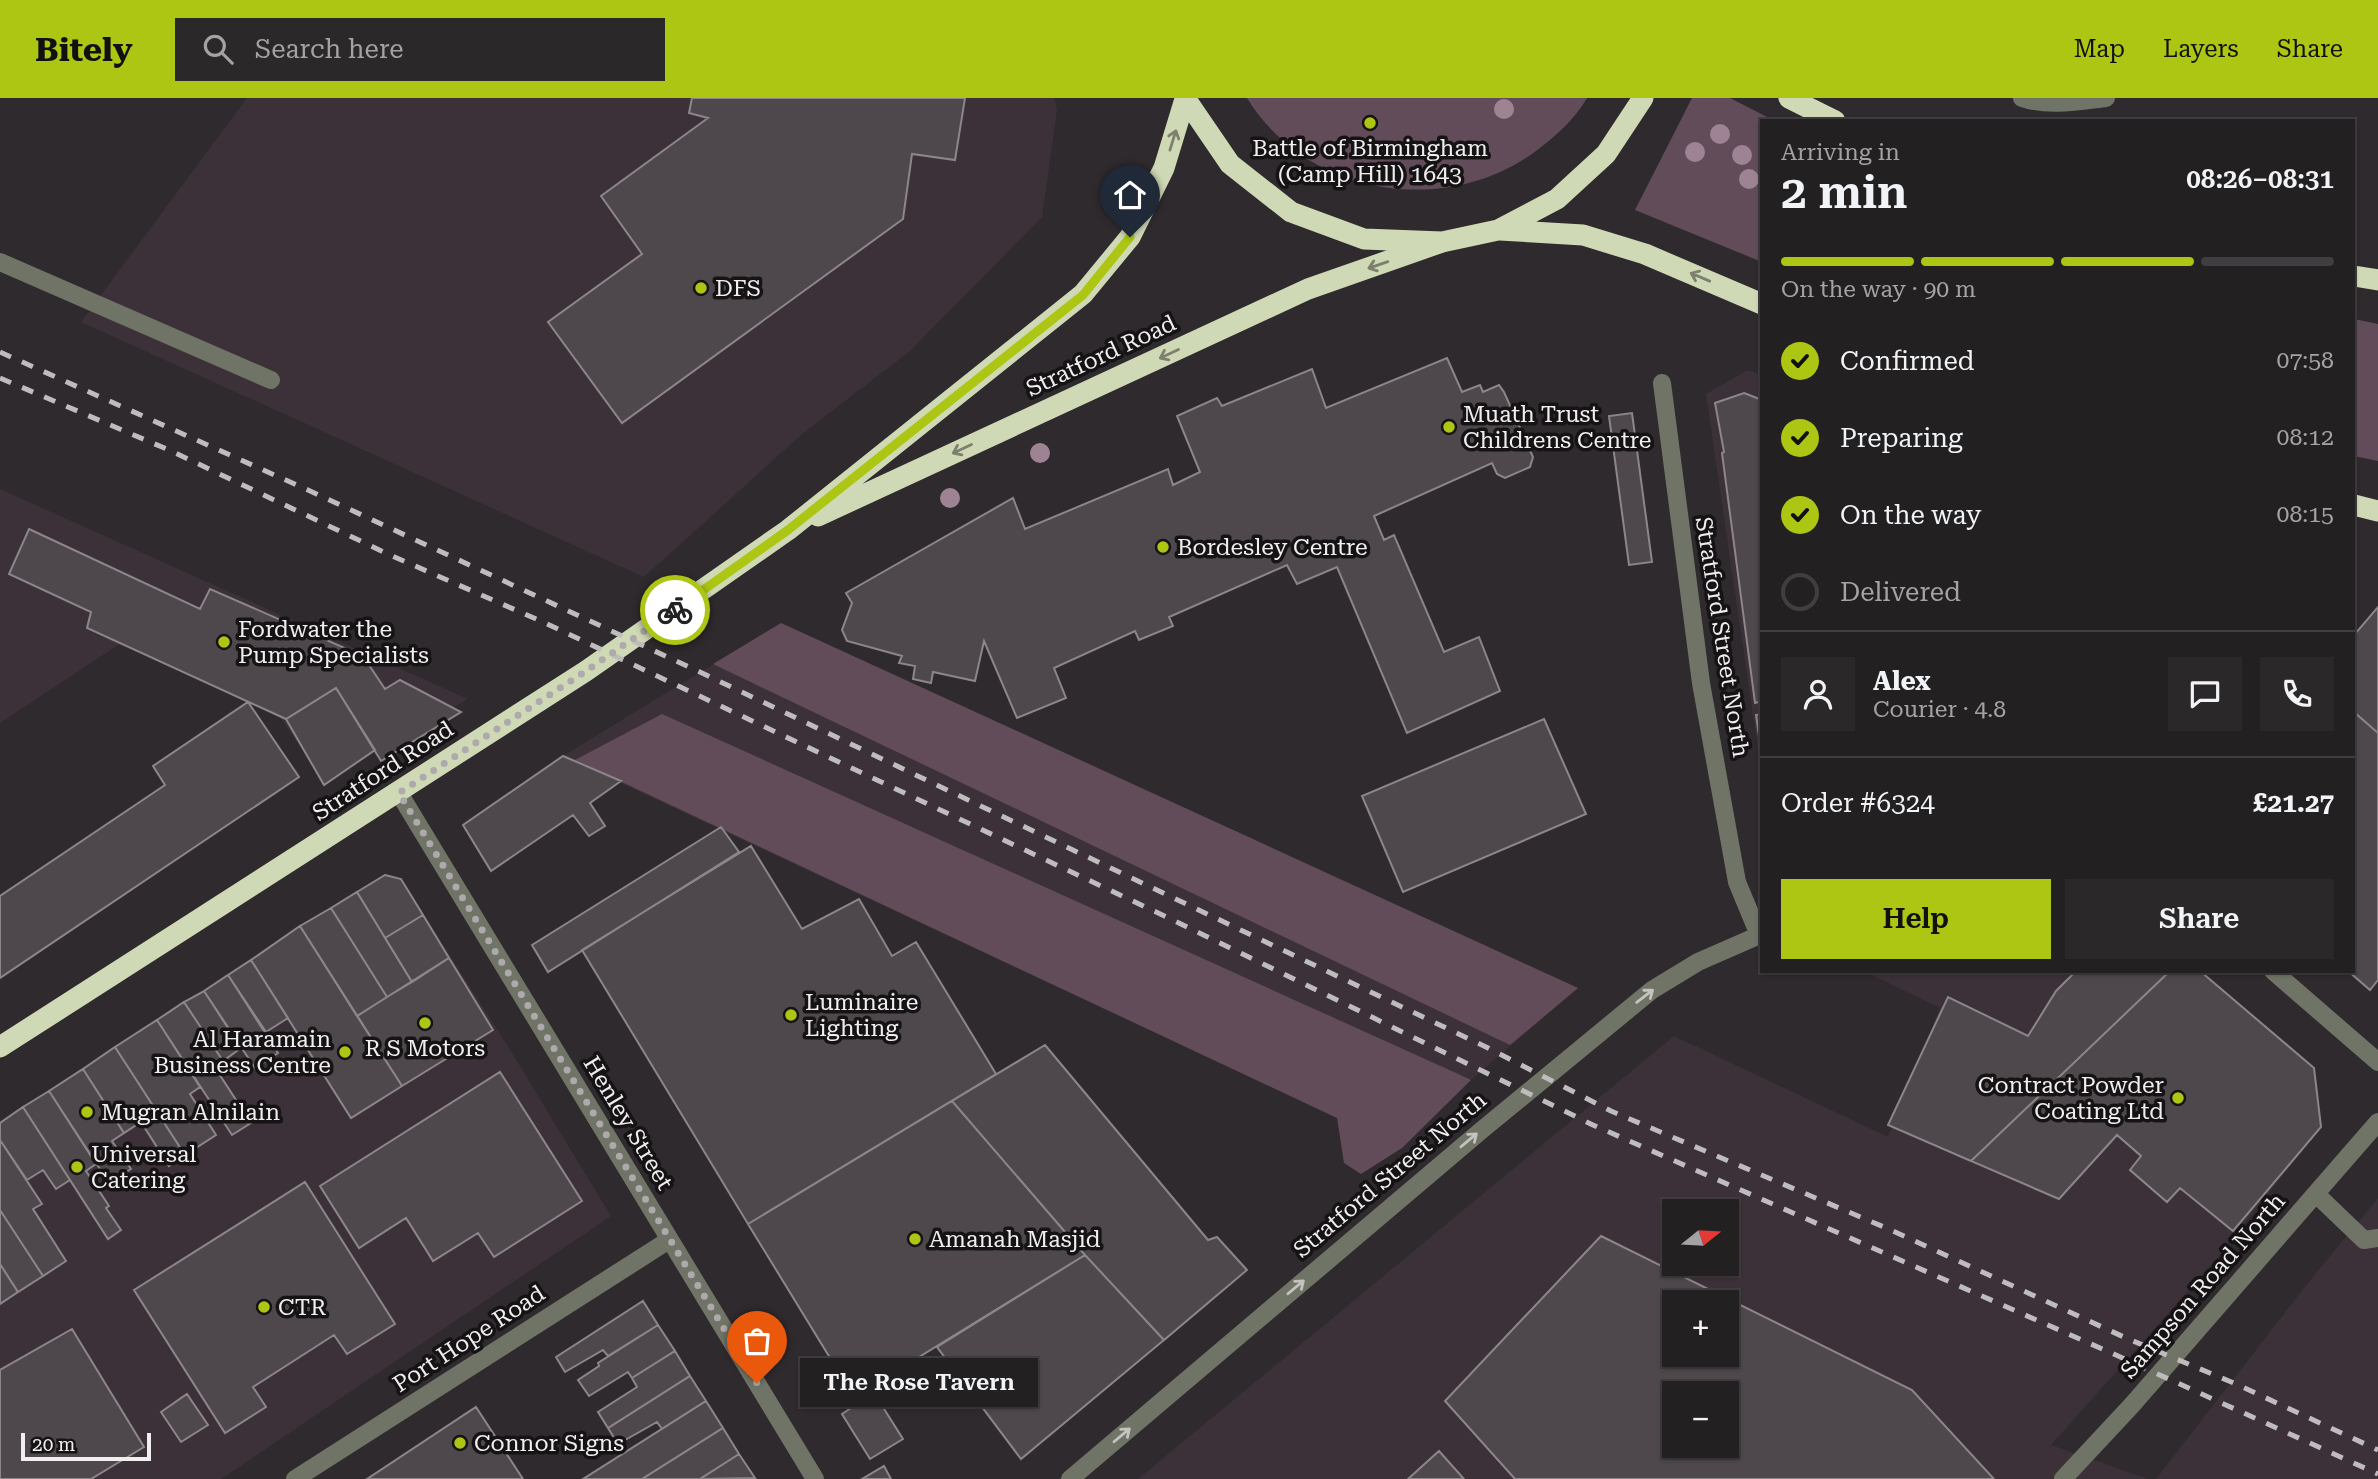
<!DOCTYPE html>
<meta charset="utf-8">
<style>
body{margin:0;font-family:"Roboto Serif",serif;background:#2b282a;color:#f1f3f6;height:100vh;display:flex;flex-direction:column;font-size:26px;white-space:nowrap}
*{box-sizing:border-box;margin:0}
p{font-size:23px;color:#a3a3a5}
.icon{flex:none;width:38px;height:38px;fill:none;stroke:currentColor;stroke-width:2;stroke-linecap:round;stroke-linejoin:round}
.map{position:relative;flex:1;overflow:hidden}
.sheet{position:absolute;left:1760px;top:21px;width:595px;height:854px;display:flex;flex-direction:column;background:#232022;border-radius:0px;box-shadow:0 2px 5px #0004,0 0 0 2px #403e40}
.sheet>*{flex:none}
.needle{width:46px;rotate:72deg}
.fabs{position:absolute;left:1662px;top:1101px;display:grid;gap:14px}
.fabs a{display:grid;place-items:center;width:77px;height:77px;border-radius:0px;background:#232022;box-shadow:0 2px 5px #0004,0 0 0 2px #403e40;font-size:35px}
.scale{position:absolute;left:21px;bottom:18px;width:130px;box-sizing:border-box;padding-left:7px;border:4px solid #f1eef0;border-top:0;font-size:19px;line-height:24px;white-space:nowrap;color:#f1eef0;-webkit-text-stroke:5px #161315;paint-order:stroke}
.pin{position:absolute;display:grid;place-items:center;width:60px;height:60px;color:#fff;margin:-72px -30px;border-radius:50% 50% 50% 0;rotate:-45deg;box-shadow:0 0 7px #0007}
.pin .icon{rotate:45deg}
.courier{position:absolute;display:grid;place-items:center;width:70px;height:70px;margin:-35px;border:5px solid #acc613;border-radius:50%;background:#fff;color:#222;box-shadow:0 2px 9px #0007}
.bubble{position:absolute;height:49px;border-radius:0px;background:#232022;box-shadow:0 2px 5px #0004,0 0 0 2px #403e40;font-size:23px;font-weight:600;line-height:49px;text-align:center}
.head em{font-style:normal;font-weight:600}
.head div{display:flex;flex-direction:column-reverse}
.head{display:flex;align-items:center;justify-content:space-between;height:119px;padding:0 21px}
h1{font-size:46px;font-weight:600;line-height:52px}
.bar{display:grid;grid-template-columns:repeat(4,1fr);gap:10px 7px;align-content:center;height:84px;padding:0 21px}
.bar i{height:9px;border-radius:5px;background:#403e40}
.bar .on{background:#acc613}
.bar p{grid-column:span 4}
.line{display:flex;align-items:center;gap:18px;padding:0 21px;border-top:2px solid #403e40}
.line div{flex:1}
.round{display:grid;place-items:center;flex:none;width:74px;height:74px;border-radius:0px;background:#2b282a}
ol{padding:0 21px;list-style:none}
li{display:flex;align-items:center;gap:21px;height:77px}
li p{margin-inline-start:auto}
li .icon{padding:7px;border-radius:50%;background:#acc613;color:#111;stroke-width:4}
li:last-child{color:#a3a3a5}
li i{width:38px;height:38px;border:4px solid #403e40;border-radius:50%}
.primary-button{display:flex;gap:14px;margin-top:auto;padding:14px 21px}
.primary-button a{flex:1;height:80px;border-radius:0px;background:#acc613;color:#111;font-size:28px;font-weight:600;line-height:80px;text-align:center}
.primary-button a+a{background:#2b282a;color:#f1f3f6}
header{display:flex;align-items:center;gap:42px;box-sizing:border-box;height:98px;padding:0 35px;background:#acc613;color:#111}
header strong{font-size:33px}
nav{display:flex;gap:38px;margin-inline-start:auto;font-size:24px}
.search{width:490px;height:63px;background:#2b282a;display:flex;align-items:center;gap:18px;box-sizing:border-box;padding:0 24px;border-radius:0px;color:#a3a3a5;font-size:26px}
.map>svg:first-child{display:block}
.built{fill:#3c3138;fill-rule:evenodd}
.green{fill:#624c5a}
.building{fill:#4e484c;stroke:#8c868a;stroke-width:2;fill-rule:evenodd}
.lines{fill:none;stroke-linecap:round;stroke-linejoin:round}
.minor{stroke:#707466;stroke-width:18}
.highway{stroke:#d0d9b5;stroke-width:21}
.rail{stroke:#bfbcbe;stroke-width:5;stroke-dasharray:12 12;stroke-linecap:butt}
.tree{fill:#9e8394}
.oneway{stroke:#7c806d}
.oneway2{stroke:#c4c3c0}
.done{stroke:#ada9ac;stroke-width:7;stroke-dasharray:0 12.6}
.route{stroke:#acc613;stroke-width:9}
.poi-dot{fill:#acc613;stroke:#161315;stroke-width:2.5}
.labels{text-anchor:middle;dominant-baseline:central;stroke-width:7;stroke-linejoin:round;paint-order:stroke}
.poi-label{font-size:23px;fill:#f1eef0;stroke:#161315;text-anchor:start}
.street-label{font-size:23px;fill:#f1eef0;stroke:#161315}
</style>
<header>
<strong>Bitely</strong>
<div class="search"><svg class="icon" aria-label="search" viewBox="0 0 24 24"><circle cx="10" cy="10" r="6"/><path d="M15 15l6 6"/></svg>Search here</div>
<nav><a>Map</a><a>Layers</a><a>Share</a></nav>
</header>
<div class="map">
<svg width="2378" height="1381" viewBox="0 0 2378 1381">
<rect width="100%" height="100%" fill="#2f2a2d"/>
<path class="built" d="M247 0H1054L1057 12 1042 119 910 253 802 336 644 479 81 224Z
M1748 272 1762 277V678L1706 296Z
M0 391 468 601 324 684 278 616 121 545 0 625Z
M781 525 1578 890 1471 982 1402 1050 563 658Z
M385 777 401 781 509 950 611 1118 221 1381H0V1027Z
M1864 873H2199L2314 970 2321 1029 2215 1163 2051 1347 2148 1381H1138L1674 938 1888 1039 1940 910ZM1675 1113H1727V1166H1675ZM1675 1204H1727V1256H1675ZM1675 1295H1727V1348H1675Z
M2378 1100V1381H2156L2304 1190Z"/>
<path class="green" d="M1247 0H1587C1575 21 1555 39 1536 53 1445 120 1307 98 1247 0Z
M1692 0H1730L1775 23H1762V164L1635 112Z
M2354 221 2378 226V363L2354 358Z
M781 525 1482 846 1578 890 1510 947 713 566Z
M662 616 1456 975 1471 982 1402 1050 1361 1076 1344 1065 1337 1020 575 662Z"/>
<path class="building" d="M692 0H965L955 62 912 56 903 121 622 325 548 224 642 156 601 98 708 20 689 15Z
M1447 260 1462 294 1480 287 1483 294 1499 287 1504 294 1533 359 1530 369 1505 380 1497 376 1492 365 1374 418 1384 442 1394 437 1444 554 1479 539 1500 593 1407 635 1337 469 1297 486 1287 467 1169 519 1173 528 1139 542 1135 533 1054 570 1066 600 1017 620 984 543 975 583 933 574 931 585 913 581 915 568 899 565 902 558 847 543 842 532 852 505 846 495 1013 400 1025 431 1168 371 1173 387 1200 374 1177 318 1217 300 1222 308 1312 271 1326 310Z
M1744 295 1762 302V603L1755 605 1722 355 1724 354 1715 305Z
M1632 315 1652 464 1629 467 1609 318Z
M29 431 200 511 210 491 363 558 385 591 400 582 461 614 381 663 336 590 286 621 87 530 91 514 9 476Z
M2378 509V635L2354 614V537Z
M336 590 375 652 324 687 286 621Z
M248 604 299 679 0 880V798L165 687 153 668Z
M2354 614 2378 635V882L2370 892 2348 873H2354Z
M1762 616V659L1756 617Z
M1544 621 1586 716 1403 794 1362 698Z
M563 658 621 683 590 705 605 728 589 738 573 717 491 773 463 727Z
M721 729 739 754 548 874 532 847Z
M751 748 802 831 859 801 892 858 916 844 996 976 748 1126 582 852Z
M385 777 401 781 423 817 385 840 357 794Z
M357 794 412 884 387 899 331 810Z
M331 810 387 899 357 918 300 828Z
M423 817 449 860 412 884 385 840Z
M300 828 402 988 351 1020 251 862Z
M449 860 493 932 402 988 357 918Z
M251 862 288 920 266 934 228 877Z
M2076 873H2170L1971 1063 1888 1027 1948 899 2028 938 2056 893Z
M2170 873H2200L2314 970 2321 1029 2233 1133 2180 1090 2167 1104 2130 1072 2141 1058 2117 1037 2059 1101 1971 1063Z
M228 877 278 955 255 970 204 893Z
M204 893 241 950 223 963 184 904Z
M184 904 223 963 214 968 251 1025 232 1037 157 922Z
M157 922 200 989 190 996 216 1037 185 1057 115 949Z
M1045 947 1208 1142 1217 1139 1247 1172 1164 1242 1085 1157 952 1003Z
M115 949 185 1057 169 1068 141 1024 124 1035 83 971Z
M83 971 124 1035 112 1043 131 1071 109 1085 49 993Z
M500 974 582 1103 494 1159 478 1135 433 1163 406 1120 359 1150 320 1088Z
M49 993 96 1066 86 1073 109 1108 106 1110 121 1132 108 1141 23 1009Z
M952 1003 1085 1157 854 1299 748 1126Z
M23 1009 70 1082 56 1091 43 1072 27 1082 0 1042V1025Z
M0 1042 42 1106 33 1111 66 1163 43 1178 0 1112Z
M305 1084 395 1226 347 1256 334 1237 253 1289 266 1309 225 1335 134 1192Z
M0 1112 43 1178 18 1194 0 1166Z
M1601 1138 1912 1292 1994 1381H1515L1445 1303ZM1675 1204H1727V1256H1675ZM1675 1295H1727V1348H1675Z
M1085 1157 1164 1242 1021 1361 937 1249Z
M0 1166 18 1194 0 1206Z
M643 1203 658 1227 608 1258 603 1252 565 1274 556 1259Z
M658 1227 675 1253 632 1280 628 1274 589 1298 578 1282 599 1268 598 1265Z
M72 1231 144 1349 91 1381H0V1272Z
M675 1253 690 1278 608 1330 598 1314 637 1289 632 1280Z
M690 1278 706 1303 662 1331 657 1324 618 1346 608 1330Z
M874 1295 903 1341 870 1361 842 1316Z
M187 1296 208 1327 181 1344 161 1314Z
M706 1303 723 1330 642 1381H583Z
M476 1309 523 1381H367Z
M723 1330 739 1356 700 1381H642Z
M1439 1353 1464 1381H1408Z
M739 1356 755 1380 700 1381Z
M884 1368 891 1381H862Z"/>
<g class="lines">
<path class="minor" d="M2022 0C2048 9 2080 3 2106 0
M0 164 271 282
M1662 285 1701 585 1737 784 1759 837
M399 695 815 1381
M2273 873 2378 964
M2316 1096 2364 1142 2378 1140
M295 1381 669 1142
M1070 1381 1483 1031 1652 892 1698 864 1762 836
M2063 1381 2132 1307 2378 1024"/>
<path class="highway" d="M1185 0 1230 66 1291 114 1364 141 1442 144 1498 132 1557 101 1606 56 1643 0
M1789 0 1835 23
M1500 132 1583 137 1645 156 1762 206
M2354 178 2378 182
M2354 407 2378 413
M818 418 1308 191 1442 144
M0 949 586 573 788 432 1083 196 1130 139 1164 70 1185 1"/>
<path class="rail" d="M0 254 308 392 702 575 1486 949 1611 1013 1891 1132 2126 1240 2236 1286 2378 1352
M0 280 169 352 390 457 543 524 1175 823 1593 1027 2107 1253 2378 1376"/>
</g>
<g class="tree">
<circle cx="1504" cy="11" r="10"/>
<circle cx="1720" cy="36" r="10"/>
<circle cx="1695" cy="54" r="10"/>
<circle cx="1742" cy="57" r="10"/>
<circle cx="1749" cy="81" r="10"/>
<circle cx="1040" cy="355" r="10"/>
<circle cx="950" cy="400" r="10"/>
</g>
<defs><path id="oneway-shaft" d="M-6 0H5M1.5-3L5.5 0L1.5 3" fill="none" stroke-width="1.6" stroke-linecap="round" stroke-linejoin="round" transform="scale(1.75)"/></defs>
<g class="oneway">
<use href="#oneway-shaft" transform="translate(1173 42) rotate(-73)"/>
<use href="#oneway-shaft" transform="translate(1378 167) rotate(161)"/>
<use href="#oneway-shaft" transform="translate(1700 179) rotate(-157)"/>
<use href="#oneway-shaft" transform="translate(1169 256) rotate(155)"/>
<use href="#oneway-shaft" transform="translate(962 351) rotate(155)"/>
</g>
<g class="oneway2">
<use href="#oneway-shaft" transform="translate(1645 898) rotate(-38)"/>
<use href="#oneway-shaft" transform="translate(1469 1042) rotate(-40)"/>
<use href="#oneway-shaft" transform="translate(1296 1189) rotate(-40)"/>
<use href="#oneway-shaft" transform="translate(1122 1337) rotate(-40)"/>
</g>
<g class="lines">
<path class="done" d="M675 512 586 573 399 695 757 1285"/>
<path class="route" d="M675 512 788 432 1083 197 1130 139"/>
</g>
<g class="poi-dot">
<circle cx="1370" cy="25" r="7"/>
<circle cx="701" cy="190" r="7"/>
<circle cx="1449" cy="329" r="7"/>
<circle cx="1163" cy="449" r="7"/>
<circle cx="224" cy="544" r="7"/>
<circle cx="791" cy="917" r="7"/>
<circle cx="425" cy="925" r="7"/>
<circle cx="345" cy="954" r="7"/>
<circle cx="2178" cy="1000" r="7"/>
<circle cx="87" cy="1014" r="7"/>
<circle cx="77" cy="1069" r="7"/>
<circle cx="915" cy="1141" r="7"/>
<circle cx="264" cy="1209" r="7"/>
<circle cx="460" cy="1345" r="7"/>
</g>
<g class="labels">
<g class="poi-label">
<text x="1370" y="50" text-anchor="middle">Battle of Birmingham<tspan x="1370" dy="26">(Camp Hill) 1643</tspan></text>
<text x="715" y="190">DFS</text>
<text x="1463" y="316">Muath Trust<tspan x="1463" dy="26">Childrens Centre</tspan></text>
<text x="1177" y="449">Bordesley Centre</text>
<text x="238" y="531">Fordwater the<tspan x="238" dy="26">Pump Specialists</tspan></text>
<text x="805" y="904">Luminaire<tspan x="805" dy="26">Lighting</tspan></text>
<text x="331" y="941" text-anchor="end">Al Haramain<tspan x="331" dy="26">Business Centre</tspan></text>
<text x="425" y="950" text-anchor="middle">R S Motors</text>
<text x="2164" y="987" text-anchor="end">Contract Powder<tspan x="2164" dy="26">Coating Ltd</tspan></text>
<text x="101" y="1014">Mugran Alnilain</text>
<text x="91" y="1056">Universal<tspan x="91" dy="26">Catering</tspan></text>
<text x="929" y="1141">Amanah Masjid</text>
<text x="278" y="1209">CTR</text>
<text x="474" y="1345">Connor Signs</text>
</g>
<g class="street-label">
<text transform="translate(1101 258) rotate(-25)">Stratford Road</text>
<text transform="translate(1722 539) rotate(81)">Stratford Street North</text>
<text transform="translate(383 673) rotate(-33)">Stratford Road</text>
<text transform="translate(628 1025) rotate(59)">Henley Street</text>
<text transform="translate(1390 1077) rotate(-40)">Stratford Street North</text>
<text transform="translate(2203 1188) rotate(-49)">Sampson Road North</text>
<text transform="translate(469 1241) rotate(-33)">Port Hope Road</text>
</g>
</g>
</svg>
<div class="fabs">
<a><svg class="needle" viewBox="-14 -14 28 28"><path d="M0-13l5 13h-10z" fill="#e53935"/><path d="M0 13l5-13h-10z" fill="#a3a3a5"/></svg></a>
<a>+</a>
<a>−</a>
</div>
<div class="scale">20 m</div>
<div class="pin" style="left:757px;top:1285px;background:#ea580c"><svg class="icon" aria-label="bag" viewBox="0 0 24 24"><path d="M5 8h14l-1 12H6zM9 8a3 3 0 0 1 6 0"/></svg></div>
<div class="pin" style="left:1130px;top:139px;background:#1f2937"><svg class="icon" aria-label="home" viewBox="0 0 24 24"><path d="M3 11l9-7 9 7M6 9v11h12V9"/></svg></div>
<div class="courier" style="left:675px;top:512px"><svg class="icon" aria-label="bike" viewBox="0 0 24 24"><circle cx="6" cy="16" r="4"/><circle cx="18" cy="16" r="4"/><path d="M6 16l4-8h5l3 8M10 8l3 8H6M13 5h3"/></svg></div>
<div class="bubble" style="left:800px;top:1260px;width:238px">The Rose Tavern</div>
<section class="sheet">
<div class="head"><div><h1>2 min</h1><p>Arriving in</p></div><em>08:26–08:31</em></div>
<div class="bar"><i class="on"></i><i class="on"></i><i class="on"></i><i></i><p>On the way · 90 m</p></div>
<ol>
<li><svg class="icon" aria-label="check" viewBox="0 0 24 24"><path d="M5 12l5 5 9-10"/></svg>Confirmed<p>07:58</p></li>
<li><svg class="icon" aria-label="check" viewBox="0 0 24 24"><path d="M5 12l5 5 9-10"/></svg>Preparing<p>08:12</p></li>
<li><svg class="icon" aria-label="check" viewBox="0 0 24 24"><path d="M5 12l5 5 9-10"/></svg>On the way<p>08:15</p></li>
<li><i></i>Delivered</li>
</ol>
<div class="line" style="height:126px"><a class="round"><svg class="icon" aria-label="person" viewBox="0 0 24 24"><circle cx="12" cy="8" r="4"/><path d="M4 21q1-7 8-7t8 7"/></svg></a><div><b>Alex</b><p>Courier · 4.8</p></div><a class="round"><svg class="icon" aria-label="chat" viewBox="0 0 24 24"><path d="M4 5h16v11H9l-5 4z"/></svg></a><a class="round"><svg class="icon" aria-label="phone" viewBox="0 0 24 24"><path d="M5 4h4l2 5-3 2q2 4 5 5l2-3 5 2v4C11 20 4 13 5 4z"/></svg></a></div>
<div class="line" style="height:91px"><div>Order #6324</div><b>£21.27</b></div>
<div class="primary-button"><a>Help</a><a>Share</a></div>
</section>
</div>
